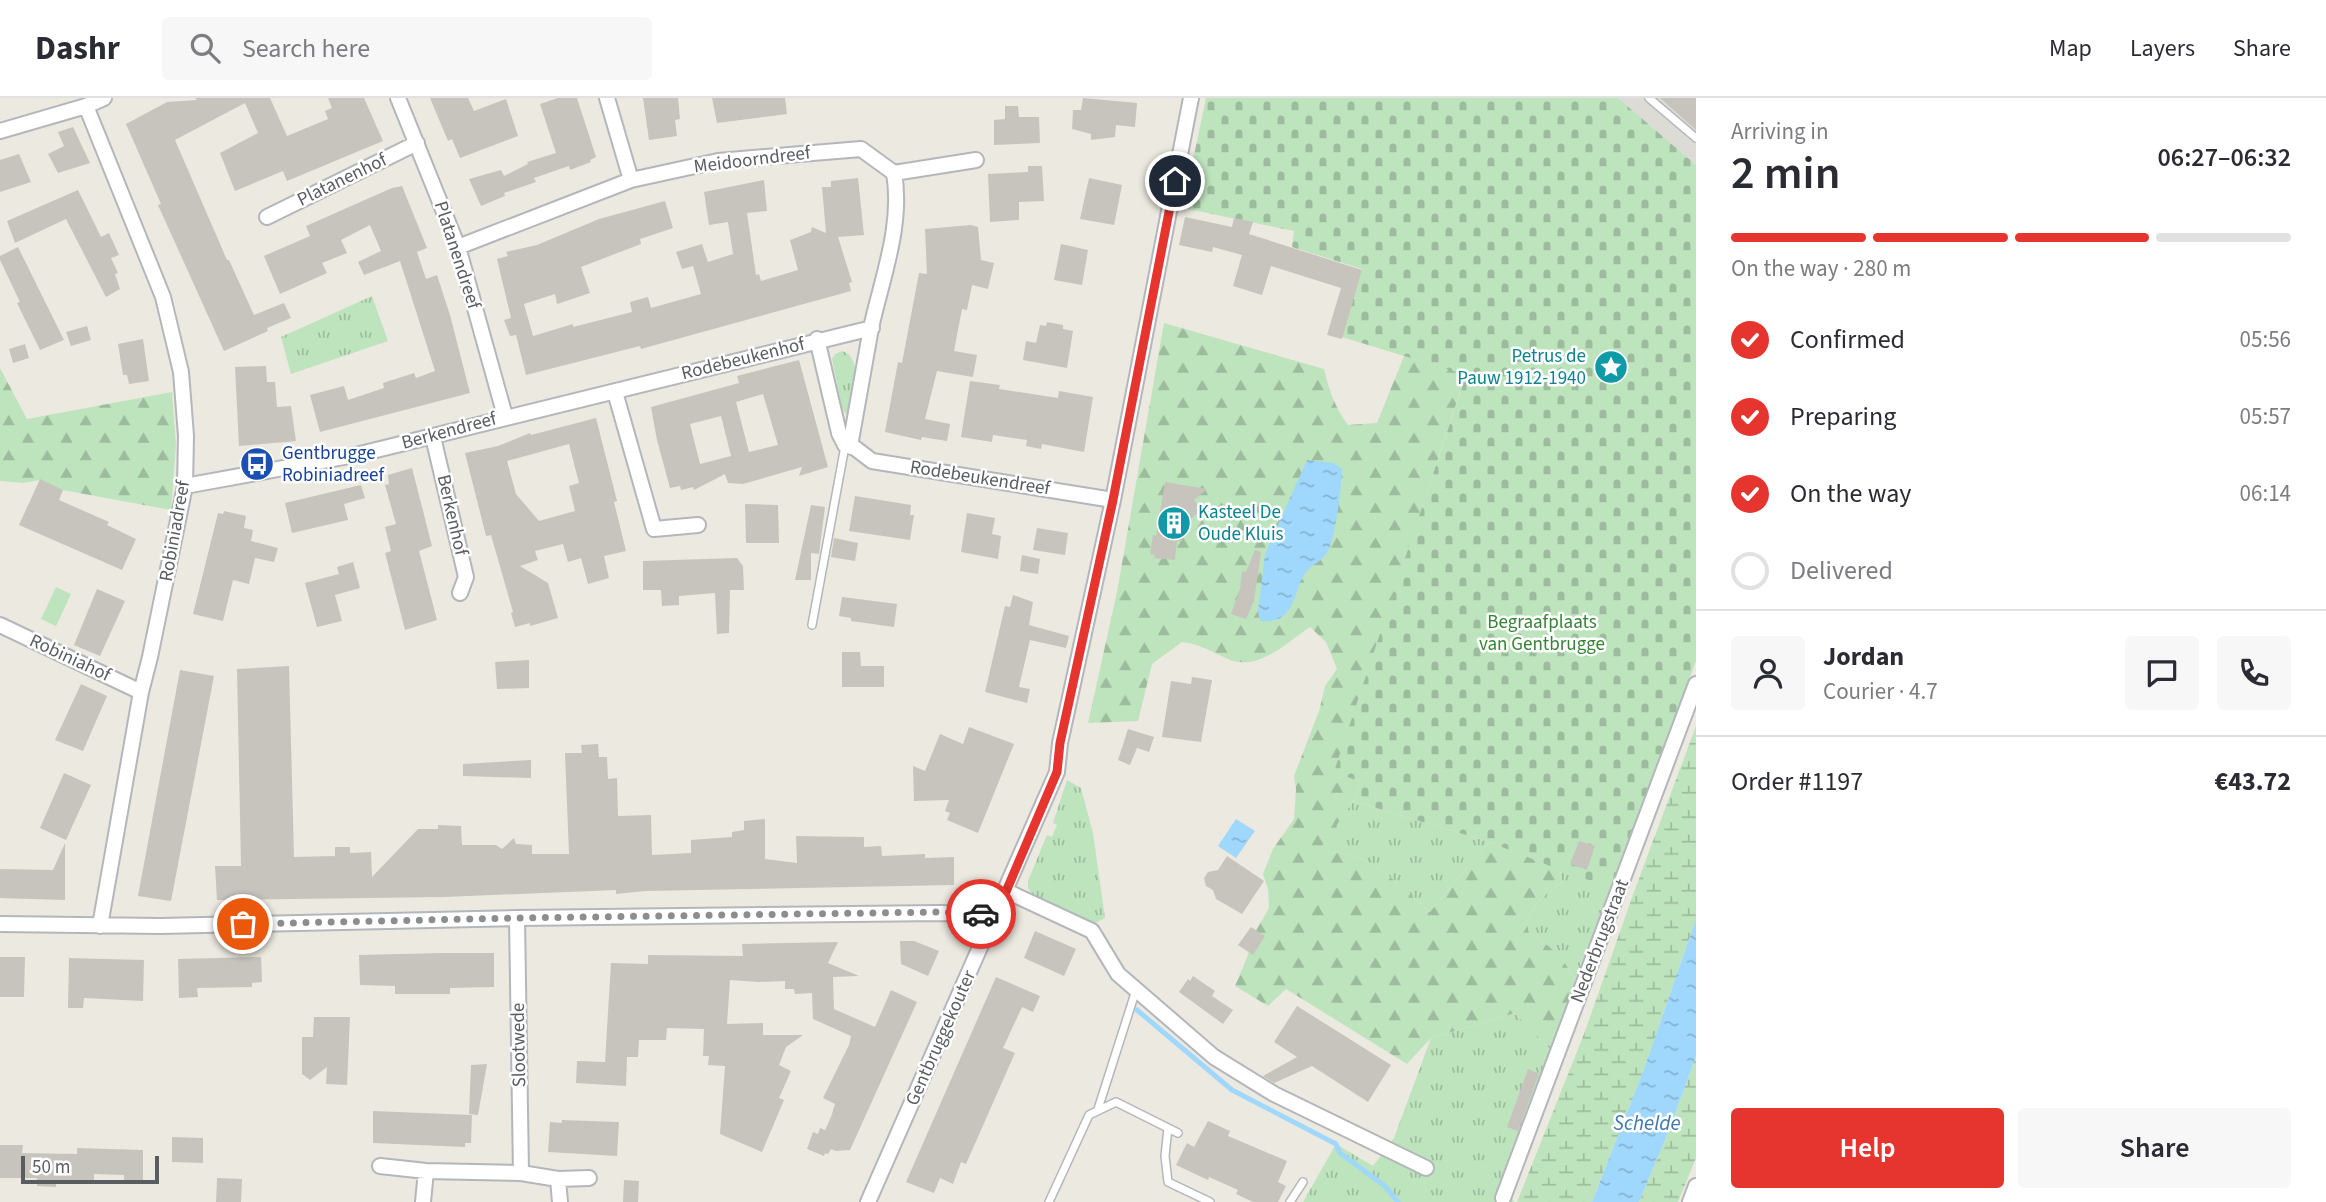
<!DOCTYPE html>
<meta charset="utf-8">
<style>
body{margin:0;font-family:"Source Sans 3",sans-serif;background:#f7f7f7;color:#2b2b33;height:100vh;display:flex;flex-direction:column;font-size:26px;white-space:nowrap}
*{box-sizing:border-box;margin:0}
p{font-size:23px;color:#7c7c81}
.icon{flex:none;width:38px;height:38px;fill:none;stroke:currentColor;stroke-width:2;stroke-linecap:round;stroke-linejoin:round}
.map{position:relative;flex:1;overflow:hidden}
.panel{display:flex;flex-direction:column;background:#fff;width:630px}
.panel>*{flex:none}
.scale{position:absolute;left:21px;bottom:18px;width:138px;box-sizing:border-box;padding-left:7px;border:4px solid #595d61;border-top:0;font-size:19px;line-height:24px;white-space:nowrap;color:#595d61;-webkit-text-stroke:5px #fff;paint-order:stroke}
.pin{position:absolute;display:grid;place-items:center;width:60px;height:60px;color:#fff;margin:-30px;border:4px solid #fff;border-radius:50%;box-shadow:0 2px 7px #0007}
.courier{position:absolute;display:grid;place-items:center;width:70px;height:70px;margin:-35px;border:5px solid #e5352e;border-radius:50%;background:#fff;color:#222;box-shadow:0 2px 9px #0007}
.headline em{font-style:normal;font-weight:600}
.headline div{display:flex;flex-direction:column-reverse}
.headline{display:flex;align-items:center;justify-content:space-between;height:119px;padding:0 35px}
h1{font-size:46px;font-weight:600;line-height:52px}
.bar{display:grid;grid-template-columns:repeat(4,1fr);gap:10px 7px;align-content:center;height:84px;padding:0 35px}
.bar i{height:9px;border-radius:5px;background:#e1e1e2}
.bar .active{background:#e5352e}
.bar p{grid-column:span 4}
.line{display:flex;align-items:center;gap:18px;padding:0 35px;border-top:2px solid #e1e1e2}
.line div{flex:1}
.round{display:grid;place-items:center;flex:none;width:74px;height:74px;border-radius:7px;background:#f7f7f7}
ol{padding:0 35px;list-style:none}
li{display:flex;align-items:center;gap:21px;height:77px}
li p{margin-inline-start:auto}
li .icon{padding:7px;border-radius:50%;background:#e5352e;color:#fff;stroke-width:4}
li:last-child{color:#7c7c81}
li i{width:38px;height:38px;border:4px solid #e1e1e2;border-radius:50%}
.primary-button{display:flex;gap:14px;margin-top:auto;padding:14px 35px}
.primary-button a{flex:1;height:80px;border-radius:7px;background:#e5352e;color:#fff;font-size:28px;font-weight:600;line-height:80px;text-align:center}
.primary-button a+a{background:#f7f7f7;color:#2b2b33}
header{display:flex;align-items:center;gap:42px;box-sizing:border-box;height:98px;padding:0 35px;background:#fff;border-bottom:2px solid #e1e1e2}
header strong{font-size:33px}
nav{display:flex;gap:38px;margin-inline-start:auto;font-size:24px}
.search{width:490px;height:63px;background:#f7f7f7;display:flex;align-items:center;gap:18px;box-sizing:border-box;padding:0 24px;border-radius:7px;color:#7c7c81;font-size:26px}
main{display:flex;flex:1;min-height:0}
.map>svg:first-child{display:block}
.industrial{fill:#dddbd5}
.grass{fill:url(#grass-tufts)}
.forest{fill:url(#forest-firs)}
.wetland{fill:url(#wetland-marsh)}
.cemetery{fill:url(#cemetery-stones)}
.garden{fill:#bee4bd}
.water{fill:url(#water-ripples)}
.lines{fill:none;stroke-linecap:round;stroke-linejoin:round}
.stream{stroke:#a0d8fd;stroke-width:5}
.building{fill:#c7c4be;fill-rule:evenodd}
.lane-casing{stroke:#b3b7bb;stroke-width:10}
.street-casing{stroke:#b3b7bb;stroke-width:18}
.lane{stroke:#fff;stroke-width:7}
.street{stroke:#fff;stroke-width:14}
.done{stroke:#8c8e8d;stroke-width:7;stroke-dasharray:0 12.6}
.route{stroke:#e5352e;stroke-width:9}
.labels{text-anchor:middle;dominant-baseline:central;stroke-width:5;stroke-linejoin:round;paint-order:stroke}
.street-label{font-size:19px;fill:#595d61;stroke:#fff}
.culture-label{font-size:19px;fill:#0d838f;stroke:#fff;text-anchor:end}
.transit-label{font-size:19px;fill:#164399;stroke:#fff;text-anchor:start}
.park-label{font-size:19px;fill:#368337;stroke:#fff}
.water-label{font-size:21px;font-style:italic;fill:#3e79ae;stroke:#fff}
</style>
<header>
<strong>Dashr</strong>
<div class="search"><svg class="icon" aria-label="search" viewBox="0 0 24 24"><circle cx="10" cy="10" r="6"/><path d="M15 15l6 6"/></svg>Search here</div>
<nav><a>Map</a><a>Layers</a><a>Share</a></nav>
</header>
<main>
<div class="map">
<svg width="1696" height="1104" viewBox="0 0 1696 1104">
<defs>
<pattern id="grass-tufts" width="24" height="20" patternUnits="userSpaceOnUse" patternTransform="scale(1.75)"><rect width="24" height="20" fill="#bee4bd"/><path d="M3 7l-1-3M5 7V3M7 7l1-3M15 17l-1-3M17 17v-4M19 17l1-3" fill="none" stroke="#9dbc9d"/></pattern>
<pattern id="forest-firs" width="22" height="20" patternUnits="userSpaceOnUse" patternTransform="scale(1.75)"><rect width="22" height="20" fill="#bee4bd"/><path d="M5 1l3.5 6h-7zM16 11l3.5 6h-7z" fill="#9dbc9d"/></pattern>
<pattern id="wetland-marsh" width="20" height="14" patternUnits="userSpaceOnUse" patternTransform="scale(1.75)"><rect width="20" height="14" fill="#bee4bd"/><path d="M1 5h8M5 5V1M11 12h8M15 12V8" fill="none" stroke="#9dbc9d"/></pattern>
<pattern id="cemetery-stones" width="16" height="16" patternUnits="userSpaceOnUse" patternTransform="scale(1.75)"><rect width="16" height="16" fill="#bee4bd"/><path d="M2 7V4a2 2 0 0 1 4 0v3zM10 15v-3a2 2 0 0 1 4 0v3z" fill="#9dbc9d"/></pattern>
<pattern id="water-ripples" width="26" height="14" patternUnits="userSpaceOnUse" patternTransform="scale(1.75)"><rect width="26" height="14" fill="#a0d8fd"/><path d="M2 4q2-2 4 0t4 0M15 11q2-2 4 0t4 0" fill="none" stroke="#85b2d0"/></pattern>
</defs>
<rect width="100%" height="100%" fill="#ece9e0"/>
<path class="industrial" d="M1618 0H1696V67Z"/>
<path class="grass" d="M372 198 388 243 291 276 281 239Z
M842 253C864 260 853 296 851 313L846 316 842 311 832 261 835 256Z
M1067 682 1081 690 1093 735 1105 820 1094 826 1032 796 1028 790V783L1047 737 1052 739 1057 727 1053 725Z
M1353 703 1489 744 1430 814C1407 795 1385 770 1358 759 1346 754 1332 756 1319 751Z
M1561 771 1611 789 1575 882C1564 860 1550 847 1529 835L1526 821 1540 801 1560 786Z
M1515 915 1553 954 1503 1083 1514 1104H1303L1336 1046 1373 1068 1394 1040 1431 940Z"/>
<path class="forest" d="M1164 225 1324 271C1329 292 1335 310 1348 327L1377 325 1404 258 1466 276 1335 674 1361 684 1353 703 1320 751C1332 756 1346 754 1358 759 1385 770 1407 795 1430 814L1489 744 1561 771 1560 786 1540 801 1526 821 1529 835C1550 847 1564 860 1575 882L1553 954 1515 915 1431 940 1407 966 1286 891 1268 908 1235 888 1248 857 1250 843 1269 810 1268 791 1263 776 1273 751 1294 721 1296 691 1294 678 1319 613 1325 588 1337 571 1326 544 1310 529C1286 545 1258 574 1228 561 1212 554 1200 546 1182 544L1152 566 1138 623 1088 625 1117 494Z
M0 270 27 321 172 294 176 347 171 412 63 392 40 382 23 385 0 383Z"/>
<path class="wetland" d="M1696 628V821L1644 971 1592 1104H1517L1584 936 1634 794Z
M1696 958V1060L1678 1104H1639L1670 1030Z"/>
<path class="cemetery" d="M1206 0H1618L1696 67V563L1611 789 1573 777 1489 744 1353 703 1361 684 1334 674 1466 277 1342 239 1362 171 1292 149 1294 133 1183 110Z"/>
<path class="garden" d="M56 489 71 496 56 528 41 521Z"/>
<path class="water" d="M1307 362 1334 365 1342 371C1342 386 1335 444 1327 455 1321 464 1309 468 1304 477 1292 497 1296 526 1260 523L1258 513 1265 456Z
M1236 721 1255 733 1236 760 1218 748Z
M1696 821V958L1670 1030 1639 1104H1592L1644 971Z"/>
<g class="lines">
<path class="stream" d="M1137 912 1232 992 1336 1046 1340 1055 1385 1088 1398 1104"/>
</g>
<path class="building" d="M195 0H270L287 38 328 21 325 13 332 10 328 0H364L383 43 287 83 283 73 235 93 220 55 258 35 245 5 175 42 227 162H229L254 217 284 205 291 220 267 230 268 233 224 253 158 107 161 106 126 26 167 4 197 2Z
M430 0H468L474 13 506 1 518 38 460 60 452 41 448 43Z
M558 0H577L596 59 590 62 591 64 570 72 569 68 534 80 536 84 504 95 505 98 481 108 469 81 501 72 504 78 528 66 527 64 556 55 540 6Z
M643 0H678L680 21 675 22 677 38 649 42Z
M712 0H785L787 16 717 25Z
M1083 0 1137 5 1135 29 1116 27 1115 39 1091 42V36L1072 31 1073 12H1081Z
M1660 0H1696V32Z
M1005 8H1018L1019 19H1039L1040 45 994 47V22L1005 21Z
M73 29 90 65 58 75 48 56 64 48 58 34Z
M19 56 31 84 0 94V62Z
M1028 68H1042L1044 103 1019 104V122L990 124 988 76 1028 74Z
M858 80 864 137 838 139 852 184 849 185 851 193 641 251 640 248 526 277 516 237 510 238 504 222 511 220 497 161 508 158 506 154 537 147 599 121 665 103 673 130 640 141 641 146 581 169 590 195 557 206 555 196 524 206 533 238 573 226V229L632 214 630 204 648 199 651 210 701 196 693 168 682 171 676 154 702 146 708 164 733 156 728 124 709 127 704 94 764 82 767 113 747 115 756 177 759 176 761 183 798 172 790 142 811 134 812 129 826 135 822 89H831V83Z
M1089 80 1122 87 1114 127 1080 121Z
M402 88 427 150 417 154 426 181 437 177 450 217 470 295 320 334 310 297 344 288 348 302 384 290 383 285 414 275 416 280 435 273 400 163 364 177 358 164 381 153 370 127 341 142 347 155 322 165 327 175 280 196 264 158 310 138 306 128 392 90Z
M78 92 101 139 109 135 119 157 111 160 118 175 115 176 120 191 106 199 66 121 15 145 7 123Z
M1185 119 1232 129 1234 120 1253 124 1249 136 1362 172 1342 241 1327 237 1341 190 1271 168 1262 197 1233 188 1242 157 1213 149 1212 154 1179 147Z
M971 127 978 129 981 162 994 165 988 191 972 187 967 212 962 211 957 237 954 253 977 257 973 279 937 273 925 321 950 326 947 343 922 339 921 342 885 334 898 264 902 265 919 175 927 176 925 131Z
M1061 146 1088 152 1082 187 1054 182Z
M18 149 64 242 40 252 17 205 20 204 0 162V158Z
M1047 224 1063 227V231L1073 233 1067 270 1023 262 1026 243 1036 245 1040 227 1046 228Z
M87 228 91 242 71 248 66 234Z
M143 241 149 283 129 286 127 277H123L118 246Z
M25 246 29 260 13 265 9 251Z
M799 262 828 369 799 378 802 369 743 386 728 385 725 376 694 392 693 389 681 392 680 388 670 390 657 342 651 309 739 285 737 278ZM763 296 778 347 749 354 736 304ZM721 318 731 358 700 366 690 326Z
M266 268 267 284H275L277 309 291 308 296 343 239 348 235 269Z
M970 283 1000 287 999 291 1058 300 1059 293 1093 299 1084 354 1042 346 1041 351 1026 348 1027 342 993 337 992 344 961 339Z
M596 320 617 403 614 404 626 453 604 458 609 480 588 486 581 460 568 464 563 446 535 453 538 462 520 468 548 485 558 520 530 528V525L515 529 511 515 513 514 491 437 486 438 465 355 498 348 530 335 531 337ZM569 346 579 385 569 388 575 413 539 423 516 396 507 363Z
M412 370 432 448 419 453 437 522 405 532 385 455 391 453 385 429 396 426 385 387 389 386 388 377Z
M40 381 63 392 59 402 109 424 107 427 136 441 122 472 19 427Z
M1165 384 1207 391 1194 402 1201 411 1190 422 1188 437 1183 436 1182 443H1177L1175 462 1154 460 1155 457 1150 456 1153 437 1156 438Z
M361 387 365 400 344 406 348 422 292 435 285 405Z
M855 398 911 407 910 417H914L910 442 849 433Z
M745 406 778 407 779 445H746Z
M811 407 825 409 819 456 811 455V482H795Z
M224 413 246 418 244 430 253 432 251 443 278 450 274 464 255 460 249 486 233 482 223 523 193 516 218 415 223 416Z
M967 415 995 420 992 436 1001 438 998 461 961 454Z
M1037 430 1068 435 1065 457 1033 452Z
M834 440 858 445 855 463 831 459Z
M1255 452 1261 454 1254 503 1246 521 1231 516 1240 491 1242 473 1246 474Z
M1022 457 1040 461 1038 476 1020 473Z
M737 460 743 468 744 492H730L729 535 717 536 715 495 679 498V507L662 508 661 492H643V463Z
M353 464 360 490 335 497 342 523 317 529 305 485 339 476 337 469Z
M97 491 125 503 100 558 74 547Z
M1013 497 1033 504 1029 527 1069 538 1066 550 1030 542 1019 589 1030 591 1027 605 985 594 1005 508 1010 509Z
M842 499 897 506 894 529 851 523V520L839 518Z
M842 554H860L861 568H884V589H842Z
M529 562V590L497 591 495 564Z
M289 568 294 759 335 758V749H350V755L371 754 372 779 418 731H438V727L461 728 462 747H496L502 751 514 740 516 746 532 747V756H569L565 655H582L581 647 598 646 599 659H607L608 681 617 680 618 718 651 717 652 757 691 755V742L732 739V734L744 732V723L765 721V761L797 765 796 738 864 739V749L881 748 882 758 925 756V760L954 759V787L645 793 616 796V792L444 799 217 802 215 768H241L237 571Z
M180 572 214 578 171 803 138 798Z
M1192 579 1212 582 1201 644 1162 639 1171 583 1191 586Z
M81 586 107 598 83 653 55 642Z
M969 629 1014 646 978 735 947 722 950 715 945 713 949 702 914 703 913 668 925 673 940 636 963 646Z
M1128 631 1154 639 1149 654 1137 650 1130 667 1118 662Z
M531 662V680L463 678V666Z
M64 675 91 687 66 742 40 730Z
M1579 743 1595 748 1587 772 1570 766Z
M65 745V802L0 800V771L53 772Z
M1227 758 1264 783 1242 816 1216 801 1213 792 1206 788 1204 780 1208 774 1218 772Z
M1251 829 1265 838 1253 857 1238 847Z
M1035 833 1076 851 1064 878 1024 860Z
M900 843H914L939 853 928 878 901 866Z
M838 844 828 865 859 878 833 879 834 911 875 929 891 892 917 904 850 1052 836 1053 831 1051 828 1056 825 1055 824 1058 807 1051 813 1034 818 1036 820 1030 825 1032 831 1019 835 1006 823 1000 849 947 851 938 813 921 812 895 795 896 794 891H785V883L759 884 730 882 727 926 763 925V937H803L786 949 779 967 791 973 779 1000 784 1002 762 1054 720 1036 725 968 708 967 709 958H703L704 931 667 930 666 942H639L638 959H627L626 988 576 985 577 963 605 964 611 865 648 866V857L743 858 742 846Z
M441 855H494V889L450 890V896H395V888L360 887 359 857Z
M0 859H25L24 899H0Z
M261 859 262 884 252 885V889L197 890 198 899 179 900 178 861Z
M69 860 144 862 143 903 84 900 83 910H68Z
M1193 878 1215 893 1212 898 1233 912 1223 926 1179 894 1188 881 1190 883Z
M996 879 1040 898 1033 914 1022 909 1003 950 1015 955 966 1066 961 1064 953 1086 940 1080 934 1095 906 1084Z
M1297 908 1391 967 1368 1004 1312 968 1274 985 1263 978 1297 959 1274 944Z
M314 919H350L347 987 326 986 327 969 310 982 302 976V939H313Z
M487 966 478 1017 469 1016 471 967Z
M1528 971 1539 976 1518 1033 1507 1029Z
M373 1013 472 1017 471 1045H465V1049L373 1045Z
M562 1022 619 1024 617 1058 548 1054 550 1024 562 1025Z
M1208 1023 1230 1033 1228 1038 1287 1063 1278 1084 1286 1088 1278 1104H1253L1236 1096 1238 1092 1209 1079 1208 1082 1176 1067 1187 1045 1194 1049Z
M172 1039 203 1040V1065L172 1064Z
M0 1047H23L22 1055 77 1056V1050L143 1052V1085H124V1077L94 1076V1084L56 1083V1089L37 1088V1080H0Z
M217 1080 242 1081 241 1104H216Z
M624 1082 639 1083 638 1104H623Z"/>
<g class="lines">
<g class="lane-casing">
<path id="lane" d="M1649 0 1696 40
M812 527 845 348
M1098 1011 1136 892
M1168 1030 1165 1058 1168 1084 1210 1104
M1049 1104 1089 1017 1116 1004 1178 1035
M1290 1104 1303 1084"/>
</g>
<g class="street-casing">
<path id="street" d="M398 0 458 149 505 318
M607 0 631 82
M86 8 163 199 181 274 186 338 185 388 150 559 141 594 100 828
M0 33 86 8 104 0
M894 75 976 62
M267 119 417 45
M458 149 631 82 718 63 861 51 894 75C903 127 882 180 871 230 864 269 857 309 850 348
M817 241 839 335 845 347 855 350 872 363 1113 402
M615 294 654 431 698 427
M433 339 466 479 460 495
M185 388 360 356 872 230
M0 527 141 594
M1006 793 1092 833 1118 876 1214 959 1274 996 1426 1070
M0 826 161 828 517 820 940 815 996 817
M380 1068 426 1073 521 1075 517 820
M521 1075 558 1081 589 1080
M558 1081 560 1104
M1503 1100 1696 586
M423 1104 426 1073
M868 1104 1057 674 1060 645 1113 402 1191 0
M1690 1104 1696 1088"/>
</g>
<use href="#lane" class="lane"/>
<use href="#street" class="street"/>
</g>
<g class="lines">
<path class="done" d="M243 826 517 820 940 814 981 816"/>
<path class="route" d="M981 816 996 817 1057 674 1060 645 1113 402 1175 83"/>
</g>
<defs>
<g id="sight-disc" transform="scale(1.75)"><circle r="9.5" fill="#0f9aa8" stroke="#fff"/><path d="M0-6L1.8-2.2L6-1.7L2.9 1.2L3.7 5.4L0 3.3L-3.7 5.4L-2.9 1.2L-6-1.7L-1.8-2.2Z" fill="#fff"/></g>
<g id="bus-disc" transform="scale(1.75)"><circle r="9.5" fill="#1a4fb4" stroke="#fff"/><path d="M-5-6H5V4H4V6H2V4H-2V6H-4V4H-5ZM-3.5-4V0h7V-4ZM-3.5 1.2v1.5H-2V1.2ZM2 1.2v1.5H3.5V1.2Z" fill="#fff"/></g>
<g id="building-disc" transform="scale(1.75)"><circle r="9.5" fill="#0f9aa8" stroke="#fff"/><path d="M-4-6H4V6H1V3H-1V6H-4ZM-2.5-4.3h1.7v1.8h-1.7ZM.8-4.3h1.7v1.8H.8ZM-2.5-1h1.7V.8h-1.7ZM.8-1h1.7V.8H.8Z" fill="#fff"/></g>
</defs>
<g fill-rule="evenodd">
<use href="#sight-disc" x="1611" y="269"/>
<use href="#bus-disc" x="257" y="366"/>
<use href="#building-disc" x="1174" y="425"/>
</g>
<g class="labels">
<g class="street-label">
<text transform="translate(752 62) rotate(-7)">Meidoorndreef</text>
<text transform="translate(342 82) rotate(-26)">Platanenhof</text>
<text transform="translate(457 157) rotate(72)">Platanendreef</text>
<text transform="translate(743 261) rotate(-14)">Rodebeukenhof</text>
<text transform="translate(449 333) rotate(-15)">Berkendreef</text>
<text transform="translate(980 380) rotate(9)">Rodebeukendreef</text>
<text transform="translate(452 417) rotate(77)">Berkenhof</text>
<text transform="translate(175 433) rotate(-80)">Robiniadreef</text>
<text transform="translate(70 560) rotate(25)">Robiniahof</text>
<text transform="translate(1600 843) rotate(-69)">Nederbrugstraat</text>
<text transform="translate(941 940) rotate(-66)">Gentbruggekouter</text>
<text transform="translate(519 947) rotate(-91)">Slootwede</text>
</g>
<g class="culture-label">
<text x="1586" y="258">Petrus de<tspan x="1586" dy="22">Pauw 1912-1940</tspan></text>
<text x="1198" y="414" text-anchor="start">Kasteel De<tspan x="1198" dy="22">Oude Kluis</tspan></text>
</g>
<g class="transit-label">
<text x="282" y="355">Gentbrugge<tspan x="282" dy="22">Robiniadreef</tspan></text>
</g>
<g class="park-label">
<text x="1542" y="524">Begraafplaats<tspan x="1542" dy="22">van Gentbrugge</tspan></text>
</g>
<g class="water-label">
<text x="1647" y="1025">Schelde</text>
</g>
</g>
</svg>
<div class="scale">50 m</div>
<div class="pin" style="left:243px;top:826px;background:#ea580c"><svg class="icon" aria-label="bag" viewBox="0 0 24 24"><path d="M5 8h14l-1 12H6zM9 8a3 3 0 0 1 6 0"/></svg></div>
<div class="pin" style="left:1175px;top:83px;background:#1f2937"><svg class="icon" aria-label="home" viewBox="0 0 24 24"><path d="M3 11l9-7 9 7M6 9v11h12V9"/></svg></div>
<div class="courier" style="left:981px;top:816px"><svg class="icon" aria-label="car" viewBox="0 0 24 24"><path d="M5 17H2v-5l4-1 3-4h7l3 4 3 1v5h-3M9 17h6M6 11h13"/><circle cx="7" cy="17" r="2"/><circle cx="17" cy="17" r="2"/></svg></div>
</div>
<section class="panel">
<div class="headline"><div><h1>2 min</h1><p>Arriving in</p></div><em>06:27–06:32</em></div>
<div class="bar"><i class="active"></i><i class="active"></i><i class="active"></i><i></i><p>On the way · 280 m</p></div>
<ol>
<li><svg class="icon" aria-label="check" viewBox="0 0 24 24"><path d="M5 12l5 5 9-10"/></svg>Confirmed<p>05:56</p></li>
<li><svg class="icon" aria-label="check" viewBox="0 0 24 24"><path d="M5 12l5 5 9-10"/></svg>Preparing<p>05:57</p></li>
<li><svg class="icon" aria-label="check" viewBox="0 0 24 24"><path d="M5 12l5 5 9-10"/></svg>On the way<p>06:14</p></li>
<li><i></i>Delivered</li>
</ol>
<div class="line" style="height:126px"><a class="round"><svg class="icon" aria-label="person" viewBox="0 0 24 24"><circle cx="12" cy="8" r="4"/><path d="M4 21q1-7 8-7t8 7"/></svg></a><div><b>Jordan</b><p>Courier · 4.7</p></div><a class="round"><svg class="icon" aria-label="chat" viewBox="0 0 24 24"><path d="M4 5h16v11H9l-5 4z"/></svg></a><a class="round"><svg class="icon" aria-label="phone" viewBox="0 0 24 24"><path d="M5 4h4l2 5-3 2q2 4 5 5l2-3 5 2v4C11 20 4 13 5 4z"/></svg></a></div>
<div class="line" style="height:91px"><div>Order #1197</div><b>€43.72</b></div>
<div class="primary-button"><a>Help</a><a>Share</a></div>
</section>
</main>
